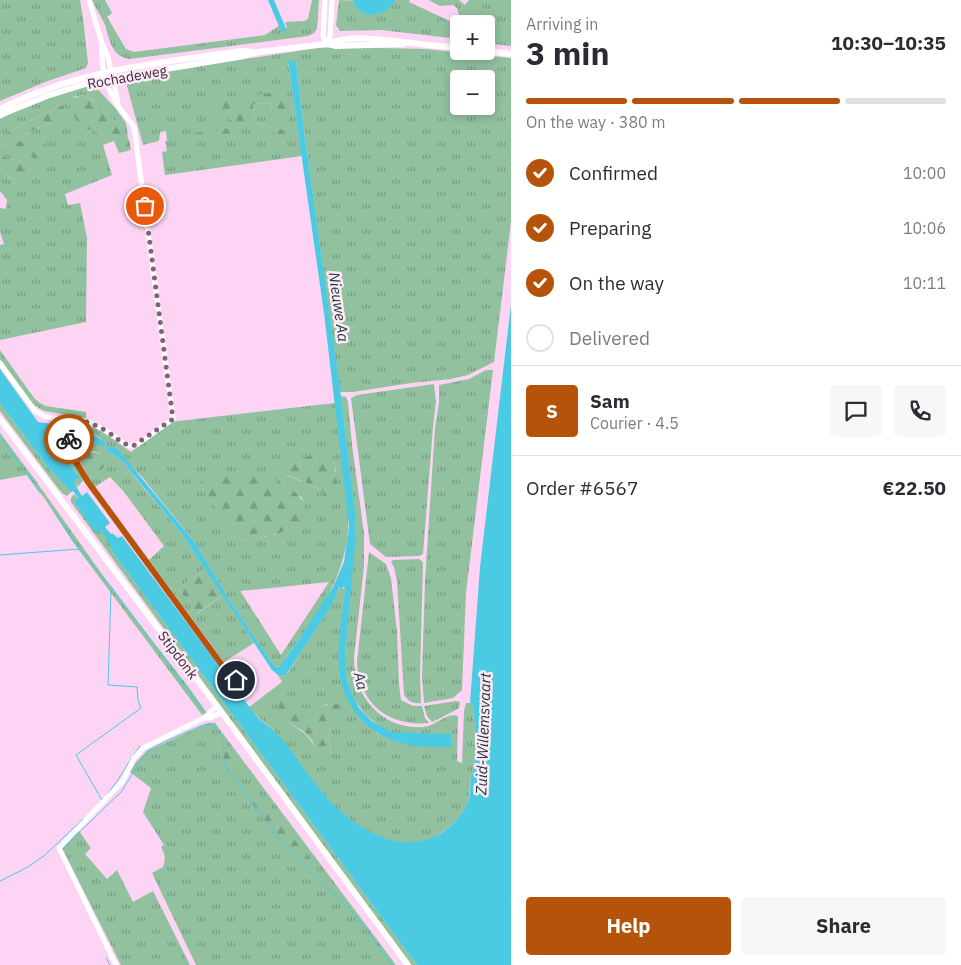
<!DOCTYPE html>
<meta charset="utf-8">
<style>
body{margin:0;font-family:"IBM Plex Sans",sans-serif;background:#f7f7f7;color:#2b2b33;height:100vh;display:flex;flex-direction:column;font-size:19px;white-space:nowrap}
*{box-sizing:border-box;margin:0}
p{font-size:16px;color:#7c7c81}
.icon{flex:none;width:28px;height:28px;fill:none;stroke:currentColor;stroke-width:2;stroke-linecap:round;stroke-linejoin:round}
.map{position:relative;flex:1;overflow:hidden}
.drawer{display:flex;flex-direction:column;background:#fff;width:450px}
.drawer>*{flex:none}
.controls{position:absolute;left:450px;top:15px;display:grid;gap:10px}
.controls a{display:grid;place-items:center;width:45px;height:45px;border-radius:5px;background:#fff;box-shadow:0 2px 8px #0003;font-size:25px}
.pin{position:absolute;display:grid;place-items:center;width:42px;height:42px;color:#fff;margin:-21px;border:2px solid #fff;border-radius:50%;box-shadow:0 1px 5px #0007}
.courier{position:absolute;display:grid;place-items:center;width:50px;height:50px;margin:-25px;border:4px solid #b45309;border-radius:50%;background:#fff;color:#222;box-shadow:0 1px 6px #0007}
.overview em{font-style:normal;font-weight:800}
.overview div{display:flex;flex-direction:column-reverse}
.overview{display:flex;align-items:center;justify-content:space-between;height:85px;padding:0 15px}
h1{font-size:32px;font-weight:800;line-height:38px}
.bar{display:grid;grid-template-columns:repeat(4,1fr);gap:8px 5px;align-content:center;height:60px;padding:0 15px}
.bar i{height:6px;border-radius:4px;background:#e1e1e2}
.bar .selected{background:#b45309}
.bar p{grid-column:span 4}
.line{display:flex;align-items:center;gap:12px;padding:0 15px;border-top:1px solid #e1e1e2}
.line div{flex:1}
.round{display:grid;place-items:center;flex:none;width:52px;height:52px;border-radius:5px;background:#f7f7f7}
ol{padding:0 15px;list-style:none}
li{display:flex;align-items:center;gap:15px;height:55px}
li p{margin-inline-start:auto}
li .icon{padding:5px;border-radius:50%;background:#b45309;color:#fff;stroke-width:4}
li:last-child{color:#7c7c81}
li i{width:28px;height:28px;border:2px solid #e1e1e2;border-radius:50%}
.action{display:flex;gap:10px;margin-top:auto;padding:10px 15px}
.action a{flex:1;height:58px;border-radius:5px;background:#b45309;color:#fff;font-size:20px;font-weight:800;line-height:58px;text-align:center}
.action a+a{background:#f7f7f7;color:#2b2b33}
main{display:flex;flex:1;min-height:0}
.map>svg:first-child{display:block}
.grass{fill:url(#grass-tufts);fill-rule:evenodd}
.forest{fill:url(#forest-firs)}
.water{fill:#4acae3}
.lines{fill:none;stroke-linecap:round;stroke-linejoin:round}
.stream{stroke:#4acae3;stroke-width:1}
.minor{stroke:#fff;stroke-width:5}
.major{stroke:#fff;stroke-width:6}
.done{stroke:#82627b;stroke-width:5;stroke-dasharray:0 9}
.route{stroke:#b45309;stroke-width:6}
.labels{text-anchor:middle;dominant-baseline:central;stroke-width:5;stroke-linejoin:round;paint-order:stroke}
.street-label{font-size:14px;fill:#3f253a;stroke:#faebf6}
.water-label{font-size:15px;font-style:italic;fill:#1f353a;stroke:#faebf6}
</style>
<main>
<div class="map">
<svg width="511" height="965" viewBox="0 0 511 965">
<defs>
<pattern id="grass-tufts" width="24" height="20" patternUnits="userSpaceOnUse" patternTransform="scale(1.25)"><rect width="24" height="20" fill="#91c19f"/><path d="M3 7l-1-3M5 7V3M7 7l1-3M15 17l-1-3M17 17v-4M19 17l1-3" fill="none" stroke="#789d83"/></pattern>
<pattern id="forest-firs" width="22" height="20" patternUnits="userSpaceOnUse" patternTransform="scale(1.25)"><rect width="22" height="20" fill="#91c19f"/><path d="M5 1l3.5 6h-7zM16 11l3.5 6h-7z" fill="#789d83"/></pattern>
</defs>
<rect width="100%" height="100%" fill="#fed4f5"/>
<path class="grass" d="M0 0H80L83 18 88 63 86 68 45 82 0 101Z
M92 0H105L112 13 107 17 126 49 134 52 265 35 280 25 281 31 287 28 285 22 304 21 308 19 312 0H319L317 29 314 33 308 36 129 59C111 56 110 40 105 25 101 16 96 9 92 0Z
M339 0 394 2V0H410L409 2 452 22 455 17 459 16 457 8 453 5 440 6 429 0H459L465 5 469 0H511V46L486 43V24H459V39L381 30 340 31 336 25Z
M337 47 426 49 511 58V222L494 362 468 375 451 379 411 383 353 392H340L303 124 296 61 288 62 302 156 165 175 162 152 167 151 165 141H167L166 131 160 132 159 141 143 145 125 79 193 67 317 48ZM459 79H486V106H459ZM286 92 272 111 270 103 253 104 255 122 290 132 205 112Z
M94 85 116 109 126 123 128 136 92 99 83 95 73 97 86 129C95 129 104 134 108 143L103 145 112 175 65 194 68 205 80 203 87 238 86 322 0 340V245L4 244 0 232V208L6 209 7 200 0 191V166L16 185 27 162 0 156V147L48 123 59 126 65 122 70 124 60 106 0 136V119C29 104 61 91 94 85Z
M0 350 34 398 40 403 46 406 86 412V418L44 411 33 404 0 360Z
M486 370H493L466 593 462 690 453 698 424 703 422 676 425 581 435 428 439 402V385L469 379Z
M434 384 436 402 433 427 423 554 419 556 386 557 370 544 351 398 357 395Z
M341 396 346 397 348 402 352 445 364 533V566L354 657C353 696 382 730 423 727 437 726 446 712 458 716L457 761 462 763 464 711 466 703H472C476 727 477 749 473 774H471C470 783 470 792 468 801 465 814 449 828 438 835 400 858 350 826 325 796 309 778 296 757 281 739 271 726 259 720 249 707L282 682 278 675 285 676 289 671 341 586 345 590 339 650V669L340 678 359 718 378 734 398 742 420 746 451 747V735C432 734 410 737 392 733 388 732 383 728 379 725 354 709 344 683 345 655L356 525ZM288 695C304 711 306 714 327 704L336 721C325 732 329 740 332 754L316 750C311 736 300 730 288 722Z
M0 403 47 466 71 492 67 496 62 493 57 487 0 411Z
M335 403 348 512C351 563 327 603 297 642 292 649 286 656 282 664L277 668 270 660 227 596 196 544 142 477 110 445 106 450 122 461 137 480 182 534 205 568 179 589 197 614 223 595 254 643 224 662 149 560 164 546 124 492 110 477 95 487 89 478 96 472 102 454 93 451 76 454 72 447V433L81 435 95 443 106 442 95 435 74 425C90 419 118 443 131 452L170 422ZM333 457 336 470 325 496 322 490 286 475ZM268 479 281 484 302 498 307 522 285 530 281 533 245 541 240 539ZM329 582 281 655 241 592V591Z
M0 433 33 477 116 594 190 689 207 713 202 715 73 542 45 499 27 475 0 480Z
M66 435C66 444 67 451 71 459 75 467 83 472 83 481L77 487 74 480 78 476 55 442V437Z
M74 494 78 499 74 502 96 532 101 530 107 537 114 554 417 965H411L71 502V498Z
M369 552 386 564 391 578 397 632 399 684 401 700 413 706H422L425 718 429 723C388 727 359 703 357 662Z
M419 559 423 562 420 676 421 703C413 704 408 701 404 695L397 581 394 567 391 562 393 560Z
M456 701 460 702 459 708 456 710 432 722 427 716 424 706Z
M208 723H215L396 965H196L152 873 163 867C166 859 165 854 161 847L164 845 143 812 151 788 130 772 136 762 147 751ZM254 801 313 877 284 847 253 804Z
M79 831 91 848 85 854 107 879 117 870 133 902 153 891 190 965H121L62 848Z"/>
<path class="forest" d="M286 91 290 125 278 120 275 112 272 111 270 103 253 104 255 122 290 132 291 138 205 112 202 102Z
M83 95C93 97 121 125 127 135 129 139 130 145 131 150L119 153 114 141 108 143C103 132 92 128 81 130L67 100Z
M60 106 63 107 71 125 65 122 59 126 48 123 0 147V136Z
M231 128 232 133 172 141V136Z
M21 141 32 143 37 141 44 143 49 149 46 160 8 151 9 148Z
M0 156 28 162 17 186 0 166Z
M87 451 102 454 106 461 107 465 89 478 76 454Z
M334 453C332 461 338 467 334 475L337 480 334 495 330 498 324 496 322 490 278 471 276 461Z
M229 476C241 476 253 476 265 478 287 483 312 499 307 523L285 530 281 533 245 541 240 539 215 508 201 483 202 480Z
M205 568 223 595 196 614 179 589Z
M283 695H288C315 722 310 703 339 704L342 713C327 733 326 729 332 754L326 758 316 750 312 740 303 731 288 722 277 704Z
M224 749 232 753 239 762 238 769 230 773 224 763Z
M255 792H258L321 874 313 878 284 847 252 804 254 801 253 794Z"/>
<path class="water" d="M268 0H274L287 31H281Z
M353 0H394V2C385 17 358 21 353 0Z
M288 61H296L303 124 341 396 356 521 355 544 345 655 347 680 351 692 359 708 372 721 391 732 451 734V747C433 747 415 748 398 742 365 733 342 704 339 670 337 644 342 616 345 590L344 587 339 588 331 606 285 676 278 675 272 670 182 534 122 461 106 450 110 445 120 452 196 544 227 596 270 660 277 668 280 666 302 635 333 587 344 562 349 526 324 313Z
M511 304V965H417L114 554 106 537 101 530 96 533 74 502 78 498 73 491 71 492 47 466 0 403V369L38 422 67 426V428H73L74 426 81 428 106 442 102 447C91 440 80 433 67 433L66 435 54 438 58 449 79 477 74 480 77 488 82 496 87 492 110 523 105 527 111 534 112 533 118 538 122 536 254 713C262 723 274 729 282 739 312 777 330 814 377 835 395 843 413 845 432 838 446 832 461 818 467 804 471 796 470 783 471 774H473C477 749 476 728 472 703H470L480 567Z"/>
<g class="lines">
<path class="stream" d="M0 436 40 493
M56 515 79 549 113 589 111 591 108 685 137 687 138 700 141 708 76 755 102 800
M0 555 79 549
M113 589 202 709
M108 793C121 778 128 761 140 746
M63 850 64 847 121 792 147 751 168 740 203 725 213 724 224 741 223 758 225 765 285 847 354 914 392 965
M0 881 28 867 45 855 83 819
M106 958 110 965"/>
<path class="minor" d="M89 0 102 43 108 57 118 102
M325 0 323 36 326 44
M326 44 330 36 332 0
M0 363 35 411 46 417 70 420H80L89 422 108 432 127 445 133 446 138 444 173 419 134 127C127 116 116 106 111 94 103 78 101 60 102 43
M70 420V444L73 457 88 482 230 676 236 680 244 691
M204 718H210L222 712
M116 965 59 848 123 781 134 758 143 748 204 718 217 706"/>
<path class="major" d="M328 44 336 46 403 44
M486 51 511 54
M0 109C78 70 156 63 241 51L252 52
M0 115 47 96 95 81 243 56 258 52 326 44C356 33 390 41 420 44 433 46 446 46 459 48
M0 419 217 706 408 965"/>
</g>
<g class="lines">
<path class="done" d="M69 439 70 420C84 419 96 425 108 432 117 438 123 445 133 446L173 419 145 206"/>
<path class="route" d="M69 439 73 457 88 482 230 676 236 680"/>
</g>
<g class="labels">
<g class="street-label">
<text transform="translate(127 77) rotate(-10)">Rochadeweg</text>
<text transform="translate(178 655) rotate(53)">Stipdonk</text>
</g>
<g class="water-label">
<text transform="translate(339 307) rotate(82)">Nieuwe Aa</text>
<text transform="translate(361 681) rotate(75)">Aa</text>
<text transform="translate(483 734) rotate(-88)">Zuid-Willemsvaart</text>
</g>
</g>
</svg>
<div class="controls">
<a>+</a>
<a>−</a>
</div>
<div class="pin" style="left:145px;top:206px;background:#ea580c"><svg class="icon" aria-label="bag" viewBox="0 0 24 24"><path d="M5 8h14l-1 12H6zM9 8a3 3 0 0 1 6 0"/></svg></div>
<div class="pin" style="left:236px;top:680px;background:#1f2937"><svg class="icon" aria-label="home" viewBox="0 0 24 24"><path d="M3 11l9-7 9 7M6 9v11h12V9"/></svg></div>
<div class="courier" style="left:69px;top:439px"><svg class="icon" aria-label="bike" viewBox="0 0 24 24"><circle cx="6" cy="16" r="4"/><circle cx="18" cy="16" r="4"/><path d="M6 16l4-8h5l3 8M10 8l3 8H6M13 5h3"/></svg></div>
</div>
<section class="drawer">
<div class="overview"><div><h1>3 min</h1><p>Arriving in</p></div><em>10:30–10:35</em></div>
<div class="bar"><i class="selected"></i><i class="selected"></i><i class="selected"></i><i></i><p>On the way · 380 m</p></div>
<ol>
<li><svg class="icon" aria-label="check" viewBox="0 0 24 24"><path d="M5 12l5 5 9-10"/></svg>Confirmed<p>10:00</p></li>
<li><svg class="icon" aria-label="check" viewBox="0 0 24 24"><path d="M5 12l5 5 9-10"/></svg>Preparing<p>10:06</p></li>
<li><svg class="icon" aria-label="check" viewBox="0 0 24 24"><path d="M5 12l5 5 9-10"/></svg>On the way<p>10:11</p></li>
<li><i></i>Delivered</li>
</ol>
<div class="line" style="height:90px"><b class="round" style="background:#b45309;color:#fff">S</b><div><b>Sam</b><p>Courier · 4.5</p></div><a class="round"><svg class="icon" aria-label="chat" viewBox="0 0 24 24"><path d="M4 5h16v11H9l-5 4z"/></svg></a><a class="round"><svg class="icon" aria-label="phone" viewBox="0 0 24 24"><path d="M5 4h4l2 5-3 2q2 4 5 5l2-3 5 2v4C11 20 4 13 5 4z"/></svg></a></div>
<div class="line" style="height:65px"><div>Order #6567</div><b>€22.50</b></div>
<div class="action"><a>Help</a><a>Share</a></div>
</section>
</main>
